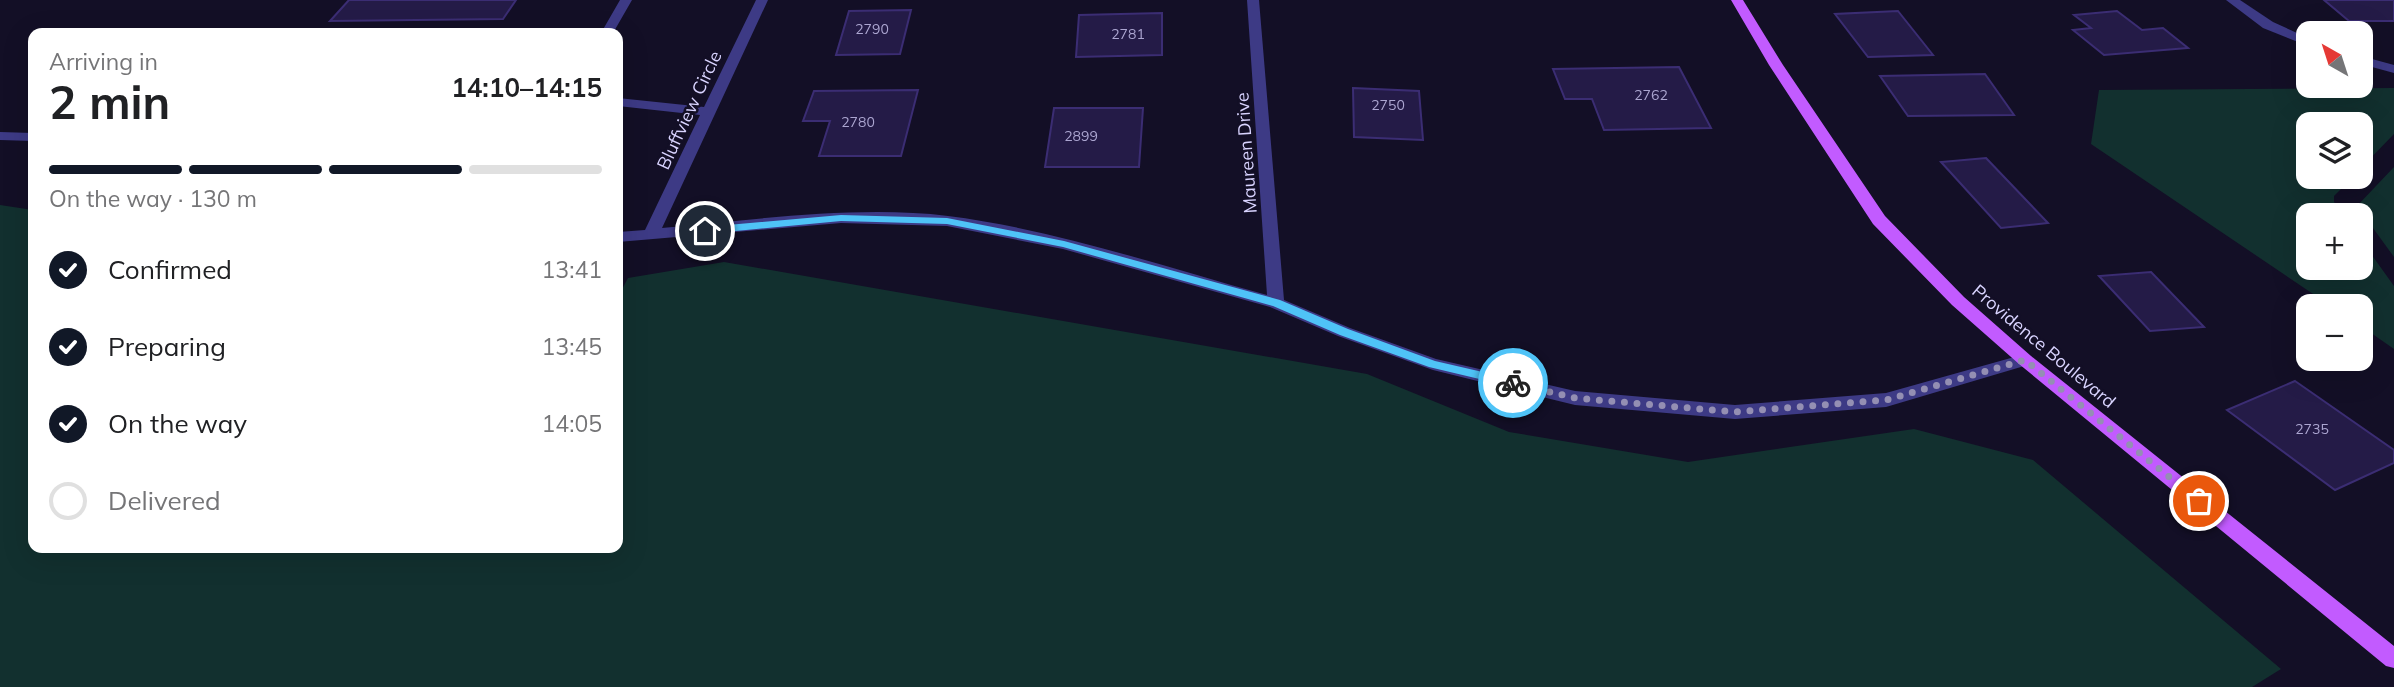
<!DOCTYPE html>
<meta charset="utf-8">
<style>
body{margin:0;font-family:Mulish,sans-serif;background:#f6f6f6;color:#202124;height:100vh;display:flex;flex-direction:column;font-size:26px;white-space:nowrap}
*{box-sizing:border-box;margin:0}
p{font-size:23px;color:#757577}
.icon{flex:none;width:38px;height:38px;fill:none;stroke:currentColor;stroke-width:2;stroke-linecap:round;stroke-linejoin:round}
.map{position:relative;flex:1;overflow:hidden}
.side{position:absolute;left:28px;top:28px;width:595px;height:525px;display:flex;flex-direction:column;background:#fff;border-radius:14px;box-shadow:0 7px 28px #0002}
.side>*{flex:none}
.needle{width:46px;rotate:321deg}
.buttons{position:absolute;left:2296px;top:21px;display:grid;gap:14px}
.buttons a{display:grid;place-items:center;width:77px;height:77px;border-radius:14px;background:#fff;box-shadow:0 7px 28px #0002;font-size:35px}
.pin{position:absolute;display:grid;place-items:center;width:60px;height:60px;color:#fff;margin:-30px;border:4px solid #fff;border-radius:50%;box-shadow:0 2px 7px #0007}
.courier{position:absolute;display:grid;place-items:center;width:70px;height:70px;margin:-35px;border:5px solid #4fc3f7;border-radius:50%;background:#fff;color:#222;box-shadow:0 2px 9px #0007}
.headline em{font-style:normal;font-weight:700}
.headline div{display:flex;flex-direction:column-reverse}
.headline{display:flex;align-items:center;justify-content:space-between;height:119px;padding:0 21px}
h1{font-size:46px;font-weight:700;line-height:52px}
.bar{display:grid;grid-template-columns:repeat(4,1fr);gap:10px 7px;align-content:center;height:84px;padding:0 21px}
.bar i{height:9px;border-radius:5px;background:#e0e0e0}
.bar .active{background:#111827}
.bar p{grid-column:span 4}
ol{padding:0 21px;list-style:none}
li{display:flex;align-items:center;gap:21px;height:77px}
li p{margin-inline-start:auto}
li .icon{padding:7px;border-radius:50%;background:#111827;color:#fff;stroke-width:4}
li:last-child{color:#757577}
li i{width:38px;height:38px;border:4px solid #e0e0e0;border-radius:50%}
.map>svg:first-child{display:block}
.green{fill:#12302f}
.building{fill:#241b47;stroke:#3b2d73;stroke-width:2}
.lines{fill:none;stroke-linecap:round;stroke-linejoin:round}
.minor{fill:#3d3a85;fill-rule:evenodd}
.major{fill:#c25bff;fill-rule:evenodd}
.route{fill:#4fc3f7}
.done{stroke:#948fb3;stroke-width:7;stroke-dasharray:0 12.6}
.labels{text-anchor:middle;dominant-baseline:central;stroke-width:5;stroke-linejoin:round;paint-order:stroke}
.number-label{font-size:14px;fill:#aca6d1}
.street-label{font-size:18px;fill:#d9d4ff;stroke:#130f26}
</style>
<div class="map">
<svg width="2394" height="687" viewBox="0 0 2394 687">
<rect width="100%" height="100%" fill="#130f26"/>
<path class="green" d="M2394 88V134L2361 168V124H2308V177H2353L2334 196V202L2344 215H2308V268H2361V240L2394 286V349L2361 326V306H2331L2091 144 2099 90Z
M2394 167V257L2357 206Z
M0 205 33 210V548H618V297L628 278 724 262 1367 374 1509 432 1688 462 1914 429 2033 460 2281 669 2252 687H0Z"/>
<path class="building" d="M349 0H516L503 19 330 21Z
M2324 0H2394V21H2349Z
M911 10 900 54 836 55 849 11Z
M1898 11 1933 55 1868 57 1835 14Z
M2117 11 2142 30 2163 28 2188 48 2104 55 2073 30 2091 28 2074 15Z
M1162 13V55L1076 57 1079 15Z
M1679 67 1711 128 1604 130 1592 99H1565L1553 69Z
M1985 74 2014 115 1908 116 1880 76Z
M1353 88 1419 91 1423 140 1354 137Z
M918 90 901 156H819L830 121H803L814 91Z
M1054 108H1143L1139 167H1045Z
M1986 158 2048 223 2001 228 1941 162Z
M2151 272 2204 327 2150 331 2099 276Z
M2295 381 2394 450V463L2335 490 2227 410Z"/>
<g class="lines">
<path class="minor" d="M620 0H632L613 33H601Z
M756 0H768L662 228C753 220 857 205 948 216 1053 229 1165 267 1267 295L1247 0H1259L1284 300 1350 328 1436 359 1575 391 1735 405 1886 393 2025 354 2031 356 2034 360 2031 364 1886 407 1735 419 1575 405 1433 370 1338 336 1270 307 1063 249 947 226 841 223 618 242V232L645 230 700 115 618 106V98L704 107Z
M2226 0H2240L2273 22 2308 38V46L2263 28Z
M2361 56 2394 65V73L2361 64Z
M0 132 33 133V141L0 140Z"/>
<path class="major" d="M1731 0H1743L1783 65 1885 216 1964 297 2031 356 2394 646V668L2386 666 2019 364 1952 305 1873 224 1769 65Z"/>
</g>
<path class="route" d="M841 215 947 218 1064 241 1280 300 1348 329 1435 361 1513 379 1519 383 1513 387 1429 367 1340 335 1273 306 1063 247 947 224 841 221 705 234 700 231 705 227Z"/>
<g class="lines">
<path class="done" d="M1513 383 1575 398 1735 412 1886 400 2025 360 2199 501"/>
</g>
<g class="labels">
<g class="number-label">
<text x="872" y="29">2790</text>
<text x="1128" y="34">2781</text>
<text x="1651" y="95">2762</text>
<text x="1388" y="105">2750</text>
<text x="858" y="122">2780</text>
<text x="1081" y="136">2899</text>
<text x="2312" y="429">2735</text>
</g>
<g class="street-label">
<text transform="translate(689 110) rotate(-65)">Bluffview Circle</text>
<text transform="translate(1246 153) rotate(-94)">Maureen Drive</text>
<text transform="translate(2044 346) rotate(40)">Providence Boulevard</text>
</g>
</g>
</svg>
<div class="buttons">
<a><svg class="needle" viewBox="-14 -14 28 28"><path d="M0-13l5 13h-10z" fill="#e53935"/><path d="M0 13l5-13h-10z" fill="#757577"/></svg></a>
<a><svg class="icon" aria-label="layers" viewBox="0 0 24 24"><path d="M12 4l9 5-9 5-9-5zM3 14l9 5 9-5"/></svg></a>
<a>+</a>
<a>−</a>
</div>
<div class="pin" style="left:2199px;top:501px;background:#ea580c"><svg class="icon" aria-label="bag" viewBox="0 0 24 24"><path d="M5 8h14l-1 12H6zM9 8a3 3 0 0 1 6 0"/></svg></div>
<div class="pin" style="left:705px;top:231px;background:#1f2937"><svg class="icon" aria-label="home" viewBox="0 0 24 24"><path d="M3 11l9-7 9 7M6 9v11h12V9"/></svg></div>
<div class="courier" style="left:1513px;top:383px"><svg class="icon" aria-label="bike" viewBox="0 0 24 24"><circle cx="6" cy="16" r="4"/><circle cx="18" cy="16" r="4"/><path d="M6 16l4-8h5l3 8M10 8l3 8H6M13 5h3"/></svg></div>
<section class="side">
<div class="headline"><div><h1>2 min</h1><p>Arriving in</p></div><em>14:10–14:15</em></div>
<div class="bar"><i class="active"></i><i class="active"></i><i class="active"></i><i></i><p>On the way · 130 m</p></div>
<ol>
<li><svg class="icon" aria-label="check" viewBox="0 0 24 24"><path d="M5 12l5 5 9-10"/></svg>Confirmed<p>13:41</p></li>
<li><svg class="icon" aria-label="check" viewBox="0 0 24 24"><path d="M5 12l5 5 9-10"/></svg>Preparing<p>13:45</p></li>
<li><svg class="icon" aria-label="check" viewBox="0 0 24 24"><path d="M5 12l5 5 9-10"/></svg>On the way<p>14:05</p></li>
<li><i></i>Delivered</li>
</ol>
</section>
</div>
